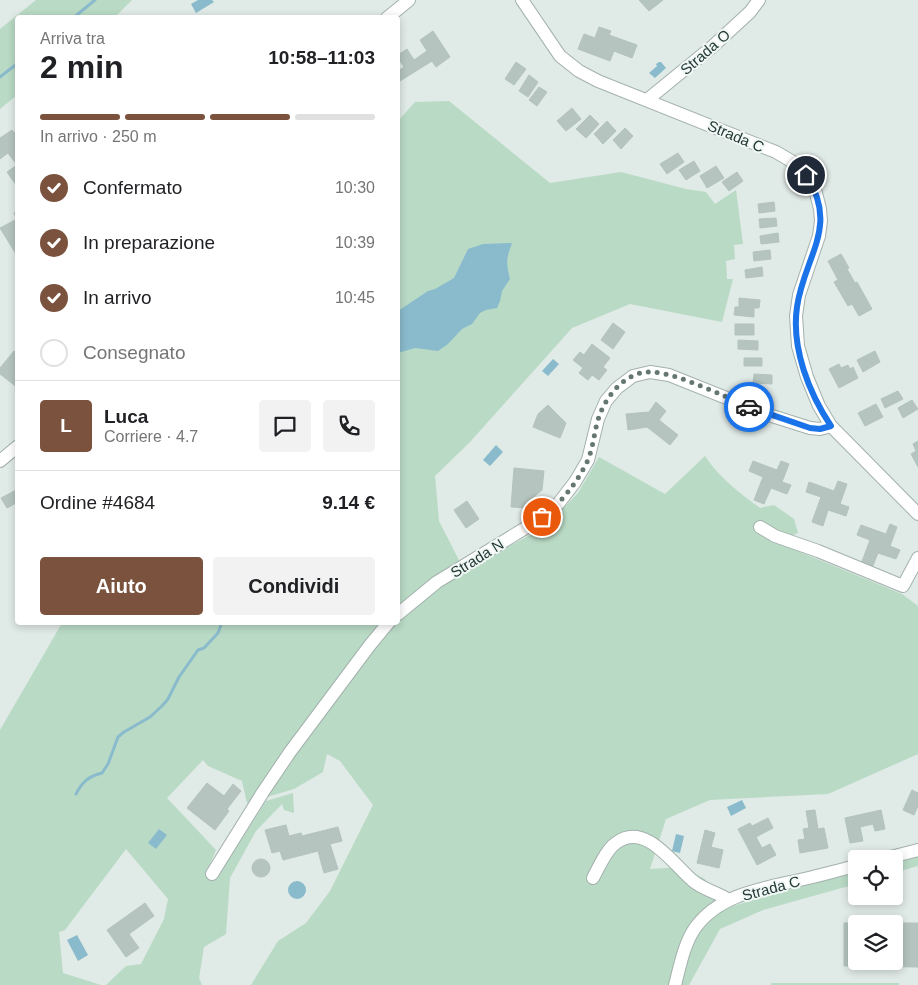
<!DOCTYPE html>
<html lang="it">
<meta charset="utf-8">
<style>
body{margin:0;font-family:Arial,sans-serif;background:#f2f2f2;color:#202124;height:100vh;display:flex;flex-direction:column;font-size:19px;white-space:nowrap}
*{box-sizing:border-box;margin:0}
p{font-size:16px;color:#757577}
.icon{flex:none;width:28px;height:28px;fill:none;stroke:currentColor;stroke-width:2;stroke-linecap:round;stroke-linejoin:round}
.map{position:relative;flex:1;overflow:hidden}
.drawer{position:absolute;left:15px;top:15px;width:385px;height:610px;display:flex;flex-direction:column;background:#fff;border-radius:5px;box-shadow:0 2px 8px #0003}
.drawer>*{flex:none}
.fabs{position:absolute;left:848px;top:850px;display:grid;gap:10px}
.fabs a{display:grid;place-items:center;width:55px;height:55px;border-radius:5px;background:#fff;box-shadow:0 2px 8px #0003;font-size:25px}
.pin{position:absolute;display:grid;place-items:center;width:42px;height:42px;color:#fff;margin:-21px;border:2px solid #fff;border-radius:50%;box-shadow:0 1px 5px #0007}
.courier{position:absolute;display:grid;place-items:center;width:50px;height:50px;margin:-25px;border:4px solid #1a73e8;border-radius:50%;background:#fff;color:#222;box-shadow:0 1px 6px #0007}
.head em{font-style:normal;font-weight:700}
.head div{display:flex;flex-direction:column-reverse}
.head{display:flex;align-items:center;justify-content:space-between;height:85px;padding:0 25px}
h1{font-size:32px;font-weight:700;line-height:38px}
.bar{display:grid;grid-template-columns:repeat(4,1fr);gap:8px 5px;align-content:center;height:60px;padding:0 25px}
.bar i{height:6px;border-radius:4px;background:#e0e0e0}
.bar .active{background:#7a523e}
.bar p{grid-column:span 4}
.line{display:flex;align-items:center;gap:12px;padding:0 25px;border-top:1px solid #e0e0e0}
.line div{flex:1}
.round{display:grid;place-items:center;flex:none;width:52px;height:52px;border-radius:5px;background:#f2f2f2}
ol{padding:0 25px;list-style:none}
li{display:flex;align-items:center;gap:15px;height:55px}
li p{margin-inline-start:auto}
li .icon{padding:5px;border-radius:50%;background:#7a523e;color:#fff;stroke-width:4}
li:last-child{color:#757577}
li i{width:28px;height:28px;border:2px solid #e0e0e0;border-radius:50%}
.action{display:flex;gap:10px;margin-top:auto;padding:10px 25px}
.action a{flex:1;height:58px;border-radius:5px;background:#7a523e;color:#fff;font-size:20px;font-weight:700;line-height:58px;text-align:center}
.action a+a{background:#f2f2f2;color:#202124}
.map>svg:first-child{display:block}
.green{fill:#b9dac5}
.water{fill:#8abbcc}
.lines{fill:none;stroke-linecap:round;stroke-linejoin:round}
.stream{stroke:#8abbcc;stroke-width:3}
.building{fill:#b5c4bf;stroke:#b3c3be;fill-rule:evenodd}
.minor-casing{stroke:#a3b1ad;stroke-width:14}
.minor{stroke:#fff;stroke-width:12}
.done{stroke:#647773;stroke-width:5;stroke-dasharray:0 9}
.route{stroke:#1a73e8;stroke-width:6}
.labels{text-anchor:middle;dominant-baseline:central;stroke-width:4;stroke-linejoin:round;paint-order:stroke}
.street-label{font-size:15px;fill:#223935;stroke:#f0f7f4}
</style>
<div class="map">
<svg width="918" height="985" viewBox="0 0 918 985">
<rect width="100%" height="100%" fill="#e0eae6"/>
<path class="green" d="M36 0H132L115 17 18 18 17 95 0 109V29Z
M449 101 550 183 621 172 686 189 706 192 715 204 736 190 743 244 734 245 735 259 726 261 727 279H733L722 322 630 304 572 328 470 442 435 476 439 521 464 570 545 527 578 493 599 457 665 494 705 456C719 477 739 493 760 508L774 505 794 519 798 533 776 542 902 594 918 606V754L828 794 710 800 666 819 650 869 681 867 705 879 726 908 802 886 856 873V884L763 910 720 929 689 985H251L278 941 306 923 330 891 373 805 340 761 327 754 323 772 294 789 247 803 242 781 208 766 203 760 167 798 216 850 205 876 216 879 266 801 293 793 294 813 284 810 282 804 256 831 230 878 226 934 204 947 199 978 202 985H106L126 966 141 964 164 919 168 899 126 849 65 930 59 932 63 973 101 985H0V730L62 623 398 622V121L415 102Z
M918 856V866L894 873V862Z
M771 983H899V985H771Z"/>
<path class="water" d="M198 0H212L214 2 196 13 191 4Z
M659 62H661L666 68 655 78 649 73 657 66 656 64Z
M512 243C506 259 506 263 510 279L502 291 500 301 497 308 486 310 480 313 472 324 462 329 448 344 438 351 415 348 398 353V311L428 291 435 289 454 278 468 249 483 244Z
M553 359 559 364 548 376 542 371Z
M496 445 503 452 490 466 483 460Z
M742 800 746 808 731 816 727 807Z
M159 829 167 835 156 849 148 843Z
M676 834 684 836 680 853 672 851Z
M288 890a9 9 0 1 1 18 0a9 9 0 1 1-18 0Z
M77 935 88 955 78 961 67 940Z"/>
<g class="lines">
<path class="stream" d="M73 18 95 0
M0 77 18 63
M76 794C82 782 89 776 102 773L108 764 118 737 124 732 150 717 162 706 168 699 179 677 198 650 204 648 218 633 222 622"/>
</g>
<path class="building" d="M639 0H663L649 11Z
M599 27 611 31 609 35 637 45 632 58 614 51 610 61 578 49 584 34 595 38Z
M433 31 450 57 436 67 432 61 400 81 398 77V71L404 67 398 58V55L407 49 414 60 427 51 420 40Z
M516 62 526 69 514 85 505 79Z
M529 75 538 82 528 97 519 91Z
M539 87 547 92 537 106 529 100Z
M572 108 581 119 566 131 557 121Z
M590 115 599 124 586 138 576 129Z
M607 121 616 131 603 144 594 134Z
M625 128 633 136 621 149 613 140Z
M12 130 18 137V184L16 185 7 172 17 165 8 153 0 159V138Z
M678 153 684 162 667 174 660 164Z
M694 161 700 171 686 180 679 170Z
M716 166 724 178 707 188 700 176Z
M737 172 743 181 729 191 722 182Z
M774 202 775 211 759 213 758 204Z
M18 211V253L16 254 0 228 17 219 14 213Z
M776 218 777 226 760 228 759 219Z
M778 233 779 242 761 244 760 236Z
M770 250 771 259 754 261 753 252Z
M841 254 849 268 847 269 855 283 857 282 872 309 859 316 852 304 848 306 834 282 838 280 828 261Z
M762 267 763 276 746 278 745 270Z
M739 298 760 300 759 308H754V317L734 315 735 307H739Z
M613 323 625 332 613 349 601 340Z
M735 324H754V335H735Z
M738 340 758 341V350L738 349Z
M592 344 610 358 603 367 607 370 599 380 592 375 588 380 579 373 583 368 573 360 580 352 584 355Z
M14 351 18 355V388L0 374V368Z
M875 351 880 362 863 372 857 360Z
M744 358H762V366H744Z
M839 364 841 368 848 365 850 369 853 367 858 378 839 388 829 369Z
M754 374 772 375V384L753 383Z
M898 391 903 399 885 408 881 399Z
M912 400 918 409 903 418 898 408Z
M656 402 666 411 659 420 678 435 670 445 647 427 628 430 626 414 649 412Z
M876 404 883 417 865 426 858 413Z
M548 405 566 423 560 438 533 427 538 414Z
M918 441V467L911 454 916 451 913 444Z
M753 461 777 470 781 461 789 464 782 482 791 485 787 494 771 488 764 504 754 500 763 477 749 471Z
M514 468 544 471 542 490 530 500 529 508 511 507Z
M838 481 847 484 840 504 849 507 846 516 828 510 823 526 812 522 821 497 806 492 809 482 834 491Z
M18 489V506L16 503 7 508 1 498Z
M467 501 479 519 466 528 454 510Z
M890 524 897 527 890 546 900 550 896 559 878 553 872 568 861 564 870 540 857 535 861 525 886 534Z
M207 783 224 796 233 784 241 791 227 809 229 811 215 830 187 808Z
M912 790 918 793V806L914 815 903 810Z
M815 810 818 829 824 828 828 848 800 853 798 840 805 839 803 829 809 828 806 811Z
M881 810 885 829 875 831 873 824 860 827 863 841 850 843 845 818Z
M768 818 773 828 756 837 762 848 770 844 776 855 757 865 738 829 750 823 752 826Z
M286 825 289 836 301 833 302 836 338 827 342 841 330 844 338 869 324 873 318 851 283 860 280 851 272 853 265 830Z
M705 830 715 833 711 847 723 850 719 868 697 863Z
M252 868a9 9 0 1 1 18 0a9 9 0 1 1-18 0Z
M145 903 154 916 129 934 139 948 126 957 107 930Z
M844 923H918V967L844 966ZM856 924H894V961H856Z"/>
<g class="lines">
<g class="minor-casing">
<path id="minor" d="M522 0 560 56 579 71 598 81 776 152 793 162 806 175 816 193 820 209 821 221 819 236 799 295 796 316 798 346 807 377 819 406 831 426 918 514
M387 18 409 0
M647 100 712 47 750 12 759 0
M0 461 18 446
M760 527 775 536 818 551 903 586 918 558
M398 614 437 582 532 524 558 504 575 482 588 460 598 419 606 401 617 388 633 376 650 372 669 375 769 415 810 428 820 429 831 426
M883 859 918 850
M212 874 263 792 290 752 370 645 389 622
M593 878C599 867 606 850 616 843 645 821 673 864 692 880 703 890 717 892 729 900
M675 985C680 966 684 944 695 928 720 893 766 888 804 879 822 875 839 870 856 866"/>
</g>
<use href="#minor" class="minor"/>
</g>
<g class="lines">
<path class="done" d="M542 517C561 503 576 484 587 462 594 447 594 429 600 414 608 393 628 370 653 372 682 375 721 395 749 407"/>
<path class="route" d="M749 407 810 428 820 429 831 426C809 393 791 348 797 307 804 256 840 227 806 175"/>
</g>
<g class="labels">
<g class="street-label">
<text transform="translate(705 52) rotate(-41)">Strada O</text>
<text transform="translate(736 136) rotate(23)">Strada C</text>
<text transform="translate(477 558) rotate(-32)">Strada N</text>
<text transform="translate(771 888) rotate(-15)">Strada C</text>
</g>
</g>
</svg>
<div class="fabs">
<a><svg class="icon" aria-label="locate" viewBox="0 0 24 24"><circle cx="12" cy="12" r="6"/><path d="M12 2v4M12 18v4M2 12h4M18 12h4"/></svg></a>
<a><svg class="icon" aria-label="layers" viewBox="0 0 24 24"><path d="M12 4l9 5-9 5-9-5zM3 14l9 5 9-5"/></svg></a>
</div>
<div class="pin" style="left:542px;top:517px;background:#ea580c"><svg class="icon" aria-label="bag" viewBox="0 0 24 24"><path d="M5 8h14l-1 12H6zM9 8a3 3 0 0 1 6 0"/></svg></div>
<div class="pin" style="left:806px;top:175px;background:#1f2937"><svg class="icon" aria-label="home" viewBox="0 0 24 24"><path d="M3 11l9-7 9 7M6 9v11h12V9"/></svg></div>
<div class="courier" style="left:749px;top:407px"><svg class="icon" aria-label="car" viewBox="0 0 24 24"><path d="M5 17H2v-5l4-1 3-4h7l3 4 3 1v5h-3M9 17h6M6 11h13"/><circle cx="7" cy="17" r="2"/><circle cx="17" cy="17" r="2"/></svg></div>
<section class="drawer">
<div class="head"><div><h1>2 min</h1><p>Arriva tra</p></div><em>10:58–11:03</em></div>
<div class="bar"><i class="active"></i><i class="active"></i><i class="active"></i><i></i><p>In arrivo · 250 m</p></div>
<ol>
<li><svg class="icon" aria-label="check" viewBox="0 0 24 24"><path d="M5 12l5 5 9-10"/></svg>Confermato<p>10:30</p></li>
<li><svg class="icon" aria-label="check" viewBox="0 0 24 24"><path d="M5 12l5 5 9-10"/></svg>In preparazione<p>10:39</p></li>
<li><svg class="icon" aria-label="check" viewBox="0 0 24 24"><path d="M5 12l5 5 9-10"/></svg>In arrivo<p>10:45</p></li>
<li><i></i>Consegnato</li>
</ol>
<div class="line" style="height:90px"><b class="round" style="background:#7a523e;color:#fff">L</b><div><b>Luca</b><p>Corriere · 4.7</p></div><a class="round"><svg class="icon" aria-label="chat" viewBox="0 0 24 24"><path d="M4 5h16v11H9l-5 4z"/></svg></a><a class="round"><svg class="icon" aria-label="phone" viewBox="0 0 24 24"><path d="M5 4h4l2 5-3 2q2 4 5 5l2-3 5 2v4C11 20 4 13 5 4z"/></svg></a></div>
<div class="line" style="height:65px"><div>Ordine #4684</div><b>9.14 €</b></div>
<div class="action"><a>Aiuto</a><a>Condividi</a></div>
</section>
</div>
